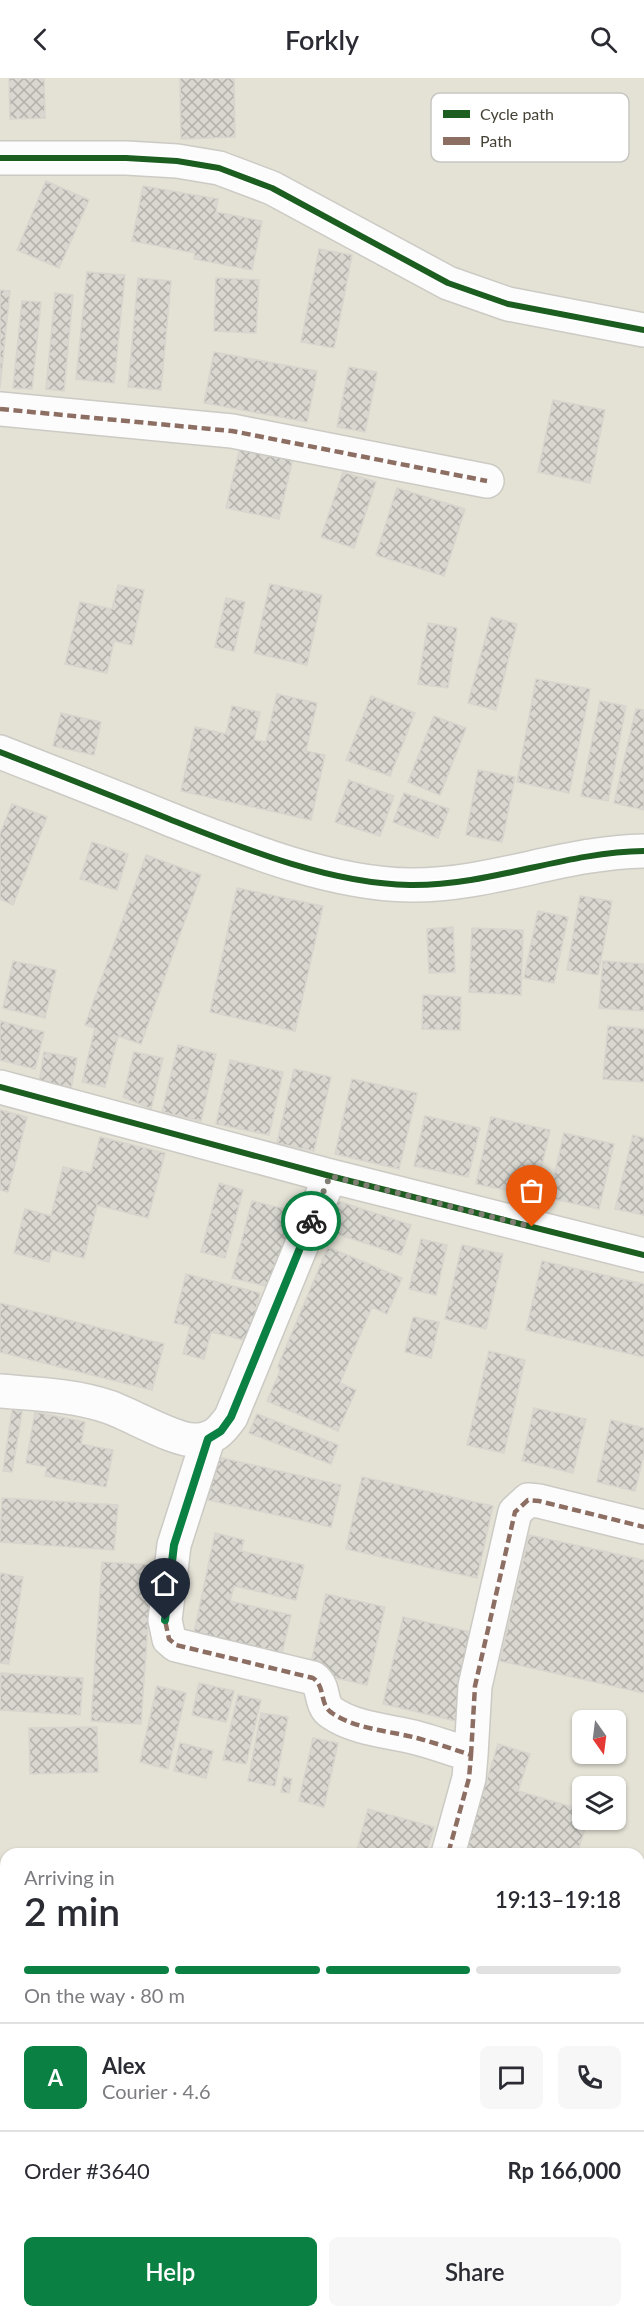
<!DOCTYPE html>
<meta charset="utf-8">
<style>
body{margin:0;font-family:Lato,sans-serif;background:#f7f7f7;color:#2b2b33;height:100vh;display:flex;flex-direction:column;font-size:22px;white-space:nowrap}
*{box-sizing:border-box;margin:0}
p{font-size:20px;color:#7c7c81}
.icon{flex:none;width:33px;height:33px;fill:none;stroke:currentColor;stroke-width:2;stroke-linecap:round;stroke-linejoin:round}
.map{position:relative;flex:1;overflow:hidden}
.details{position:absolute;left:0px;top:1770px;width:645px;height:470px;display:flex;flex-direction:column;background:#fff;border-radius:18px 18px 0 0;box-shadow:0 2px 4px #0004}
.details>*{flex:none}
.needle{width:39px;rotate:166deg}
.controls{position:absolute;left:572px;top:1632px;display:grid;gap:12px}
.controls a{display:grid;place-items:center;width:54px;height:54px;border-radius:9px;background:#fff;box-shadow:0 2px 4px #0004;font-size:30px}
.pin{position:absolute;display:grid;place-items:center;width:51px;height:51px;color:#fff;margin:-62px -26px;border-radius:50% 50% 50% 0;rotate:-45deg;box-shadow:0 0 6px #0007}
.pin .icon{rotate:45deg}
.courier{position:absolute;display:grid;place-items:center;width:60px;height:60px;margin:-30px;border:4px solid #0b8043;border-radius:50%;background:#fff;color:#222;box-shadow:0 2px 8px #0007}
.head em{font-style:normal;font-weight:600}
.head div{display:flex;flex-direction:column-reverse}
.head{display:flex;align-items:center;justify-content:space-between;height:102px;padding:0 24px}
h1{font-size:39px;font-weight:600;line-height:45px}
.bar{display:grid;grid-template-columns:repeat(4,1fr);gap:9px 6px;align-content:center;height:72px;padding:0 24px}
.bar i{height:8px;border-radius:4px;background:#e1e1e2}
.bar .selected{background:#0b8043}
.bar p{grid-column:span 4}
.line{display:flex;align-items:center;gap:15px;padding:0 24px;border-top:2px solid #e1e1e2}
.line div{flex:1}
.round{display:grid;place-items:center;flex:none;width:63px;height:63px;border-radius:9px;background:#f7f7f7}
.action{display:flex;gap:12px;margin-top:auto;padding:12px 24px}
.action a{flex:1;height:69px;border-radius:9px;background:#0b8043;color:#fff;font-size:24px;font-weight:600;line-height:69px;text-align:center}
.action a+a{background:#f7f7f7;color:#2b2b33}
header{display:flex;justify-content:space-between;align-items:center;height:78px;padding:0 24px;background:#fff;font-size:27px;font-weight:600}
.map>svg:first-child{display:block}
.residential{fill:#e4e1d5;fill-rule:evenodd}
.building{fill:url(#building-cross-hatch);stroke:#d8d5ce;stroke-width:1.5}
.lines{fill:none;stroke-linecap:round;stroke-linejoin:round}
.minor-casing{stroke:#cccac4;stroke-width:36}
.minor{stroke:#fdfcfc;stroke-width:33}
.quiet{stroke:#8d6e63;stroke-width:4.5;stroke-dasharray:9 4.5;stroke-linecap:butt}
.cycleway-casing{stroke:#fff;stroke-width:10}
.cycleway{stroke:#1b5e20;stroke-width:6}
.done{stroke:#817e74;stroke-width:6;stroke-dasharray:0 10.8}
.route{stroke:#0b8043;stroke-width:8}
.key{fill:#fff;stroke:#c7c6c2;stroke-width:1.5}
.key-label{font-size:16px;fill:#454135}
</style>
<header><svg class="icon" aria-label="back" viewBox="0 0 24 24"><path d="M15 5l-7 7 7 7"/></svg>Forkly<svg class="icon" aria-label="search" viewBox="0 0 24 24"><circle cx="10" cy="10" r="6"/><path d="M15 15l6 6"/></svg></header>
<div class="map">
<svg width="644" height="2239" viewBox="0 0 644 2239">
<defs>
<pattern id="building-cross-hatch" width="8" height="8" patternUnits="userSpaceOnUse" patternTransform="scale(1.5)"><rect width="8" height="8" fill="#d9d7d0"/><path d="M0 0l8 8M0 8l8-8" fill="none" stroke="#b2b0aa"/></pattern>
</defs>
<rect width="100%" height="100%" fill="#f0eee8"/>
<path class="residential" d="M0 0H644V1951L639 1950V1776H6V1825L0 1824ZM582 1642H615V1676H582ZM582 1708H615V1742H582Z"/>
<path class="building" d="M9 0H44L45 40 10 41Z
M180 0H234L235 59 181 61Z
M46 103 89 122 59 190 17 172Z
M143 108 218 121 216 134 262 143 252 192 194 181 195 175 132 163Z
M319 171 352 177 334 270 301 264Z
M87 194 125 197 114 305 76 301Z
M138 200 171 203 161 312 128 309Z
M216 200 259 202 256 255 214 253Z
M0 212 10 213 0 310Z
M55 215 73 217 64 313 46 311Z
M22 223 41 224 32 311 13 310Z
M214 274 317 293 307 344 204 325Z
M349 289 377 294 365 354 337 349Z
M553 322 605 332 590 405 538 394Z
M240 369 293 380 279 441 226 430Z
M343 394 376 404 354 470 321 459Z
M397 410 465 431 444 498 376 477Z
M270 506 322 517 307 587 254 575Z
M118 507 144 512 132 567 114 563 107 595 65 586 80 524 112 531Z
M226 520 245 524 234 573 215 569Z
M491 539 517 546 496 632 468 625Z
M428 545 457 550 448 610 418 606Z
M536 601 590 611 569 715 517 704Z
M277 616 317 625 306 673 325 677 311 742 181 713 195 649 226 656 232 628 260 634 254 662 266 664Z
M371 618 415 635 390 698 346 682Z
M600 623 626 628 608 723 581 718Z
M636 631 644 632V732L614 725Z
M61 635 101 644 94 677 53 668Z
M434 638 466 650 440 717 408 704Z
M478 692 515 699 502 764 466 757Z
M349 702 394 718 380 758 335 744Z
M404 715 449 731 438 760 393 744Z
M12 726 47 739 13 827 0 821V756Z
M92 764 128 776 117 812 80 801Z
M146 777 201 797 141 966 118 958 105 1009 82 1004 95 950 85 947Z
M237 810 323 828 295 953 210 934Z
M580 818 612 823 598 897 567 892Z
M538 833 568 839 554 905 524 900Z
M453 849 455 894 429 895 427 851Z
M472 850 523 852 521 917 469 914Z
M13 883 56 892 45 940 3 930Z
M603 883 644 886V933L599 930Z
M423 917 461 919 460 952 422 951Z
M0 943 44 954 35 991 0 982Z
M608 948 644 951V1004L603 1001Z
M178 967 216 976 201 1043 162 1034Z
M44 974 77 980 71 1011 39 1005Z
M134 974 163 980 151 1031 123 1019Z
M230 982 283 994 269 1057 216 1046Z
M294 991 331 999 314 1073 277 1065Z
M352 1001 417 1015 399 1091 335 1076Z
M0 1032 27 1039 8 1114 0 1112Z
M425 1038 480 1050 468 1099 414 1088Z
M491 1039 550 1052 535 1118 476 1106Z
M564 1055 614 1066 599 1131 549 1120Z
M633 1057 644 1060V1137L615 1131Z
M100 1059 165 1075 148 1140 97 1127 84 1180 52 1172 49 1184 14 1175 25 1131 51 1138 63 1089 91 1095Z
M219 1105 243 1112 225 1180 201 1174Z
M252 1123 298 1134 278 1211 232 1200Z
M338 1123 411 1147 401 1177 328 1153Z
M421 1161 447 1167 436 1217 409 1211Z
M462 1167 503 1176 486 1251 445 1241Z
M328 1169 402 1200 387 1236 372 1229 340 1305 356 1312 338 1353 267 1323 280 1293 278 1288Z
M542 1183 644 1206V1279L526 1252Z
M186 1196 260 1215 248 1263 211 1254 204 1281 183 1276 190 1248 174 1245Z
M0 1225 164 1266 152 1312 0 1274Z
M413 1239 439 1244 431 1280 405 1274Z
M489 1273 525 1282 504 1375 467 1367Z
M13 1326 23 1328 12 1394 3 1393Z
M534 1330 586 1341 573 1395 522 1383Z
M35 1334 85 1344 81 1366 113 1372 106 1409 45 1398 47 1389 26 1385Z
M257 1336 338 1367 331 1386 249 1355Z
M611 1342 644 1350V1376L635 1413 597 1404Z
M218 1379 341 1407 331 1449 208 1422Z
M362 1399 493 1428 477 1500 346 1471Z
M2 1420 118 1427 114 1472 0 1464Z
M215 1455 244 1462 241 1473 304 1487 296 1522 234 1508 230 1523 291 1537 282 1575 194 1555Z
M529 1457 644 1482V1615L500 1583Z
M102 1484 152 1487 141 1646 91 1643Z
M0 1495 23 1499 9 1586 0 1585Z
M326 1516 385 1529 367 1607 309 1594Z
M403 1539 476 1555 456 1643 383 1626Z
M1 1595 83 1600 80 1637 0 1632Z
M199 1605 234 1613 226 1644 192 1637Z
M157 1608 186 1615 168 1691 140 1684Z
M238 1617 261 1622 246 1686 223 1682Z
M261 1635 288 1639 275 1708 248 1703Z
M97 1649 98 1694 30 1696 29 1650Z
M313 1660 338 1665 324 1729 299 1723Z
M180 1665 213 1673 206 1700 174 1693Z
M498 1666 530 1676 518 1713 582 1732V1742H588L577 1776H464Z
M284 1699 292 1701 289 1715 281 1714Z
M368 1731 434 1749 426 1776H356Z"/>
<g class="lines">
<g class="minor-casing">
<path id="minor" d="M0 80H126L177 83 219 90 272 110 448 205 508 226 644 252
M0 331 232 353 487 403
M0 674C56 696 113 718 169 741 242 770 330 806 410 807 490 808 564 774 644 773
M0 1009 330 1098 644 1177
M0 1313C36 1316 74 1317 109 1329 130 1336 175 1363 195 1362 213 1362 221 1353 231 1339L330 1098
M208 1361 174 1467 165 1542 169 1561 176 1567 313 1600C326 1609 319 1627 332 1635 355 1651 390 1653 417 1660 435 1665 453 1671 471 1677L469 1700 448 1776
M471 1677 475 1608 515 1434 528 1422 539 1423 644 1449"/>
</g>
<use href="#minor" class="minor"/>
<path class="quiet" d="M0 331 232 353 487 403
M208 1361 174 1467 165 1542 169 1561 176 1567 313 1600C326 1609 319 1627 332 1635 355 1651 390 1653 417 1660 435 1665 453 1671 471 1677L469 1700 448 1776
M471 1677 475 1608 515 1434 528 1422 539 1423 644 1449"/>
<g class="cycleway-casing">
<path id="cycleway" d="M0 80H126L177 83 219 90 272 110 448 205 508 226 644 252
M0 674C56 696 113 718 169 741 242 770 330 806 410 807 490 808 564 774 644 773
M0 1009 330 1098 644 1177"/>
</g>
<use href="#cycleway" class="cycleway"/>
</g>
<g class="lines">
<path class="done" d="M311 1143 330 1098 532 1149"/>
<path class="route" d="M165 1542 174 1467 208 1361 221 1353 231 1339 311 1143"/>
</g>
<rect x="431" y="15" width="198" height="69" rx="9" class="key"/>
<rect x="443" y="32" width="27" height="8" fill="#1b5e20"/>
<rect x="443" y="59" width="27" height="8" fill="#8d6e63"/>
<g class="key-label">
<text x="480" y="42">Cycle path</text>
<text x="480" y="69">Path</text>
</g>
</svg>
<div class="controls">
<a><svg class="needle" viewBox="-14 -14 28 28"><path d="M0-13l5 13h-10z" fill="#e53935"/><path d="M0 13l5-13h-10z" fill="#7c7c81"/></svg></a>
<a><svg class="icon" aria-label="layers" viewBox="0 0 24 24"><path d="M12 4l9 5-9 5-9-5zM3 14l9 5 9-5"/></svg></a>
</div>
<div class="pin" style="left:532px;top:1149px;background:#ea580c"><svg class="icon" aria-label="bag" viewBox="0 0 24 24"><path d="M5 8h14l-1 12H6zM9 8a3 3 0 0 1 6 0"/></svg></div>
<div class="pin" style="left:165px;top:1542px;background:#1f2937"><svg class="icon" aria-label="home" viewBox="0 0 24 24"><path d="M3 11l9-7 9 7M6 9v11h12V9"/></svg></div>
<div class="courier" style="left:311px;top:1143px"><svg class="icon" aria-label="bike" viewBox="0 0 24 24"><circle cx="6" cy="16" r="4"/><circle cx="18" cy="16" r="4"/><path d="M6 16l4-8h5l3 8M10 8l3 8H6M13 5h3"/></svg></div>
<section class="details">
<div class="head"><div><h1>2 min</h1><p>Arriving in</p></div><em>19:13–19:18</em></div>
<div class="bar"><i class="selected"></i><i class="selected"></i><i class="selected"></i><i></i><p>On the way · 80 m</p></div>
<div class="line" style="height:108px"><b class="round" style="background:#0b8043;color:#fff">A</b><div><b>Alex</b><p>Courier · 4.6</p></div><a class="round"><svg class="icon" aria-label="chat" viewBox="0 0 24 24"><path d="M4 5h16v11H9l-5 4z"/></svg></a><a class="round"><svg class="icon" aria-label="phone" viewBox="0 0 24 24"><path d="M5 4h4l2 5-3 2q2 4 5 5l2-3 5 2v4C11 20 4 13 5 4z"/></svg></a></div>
<div class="line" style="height:78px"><div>Order #3640</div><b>Rp 166,000</b></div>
<div class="action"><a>Help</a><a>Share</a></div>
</section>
</div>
